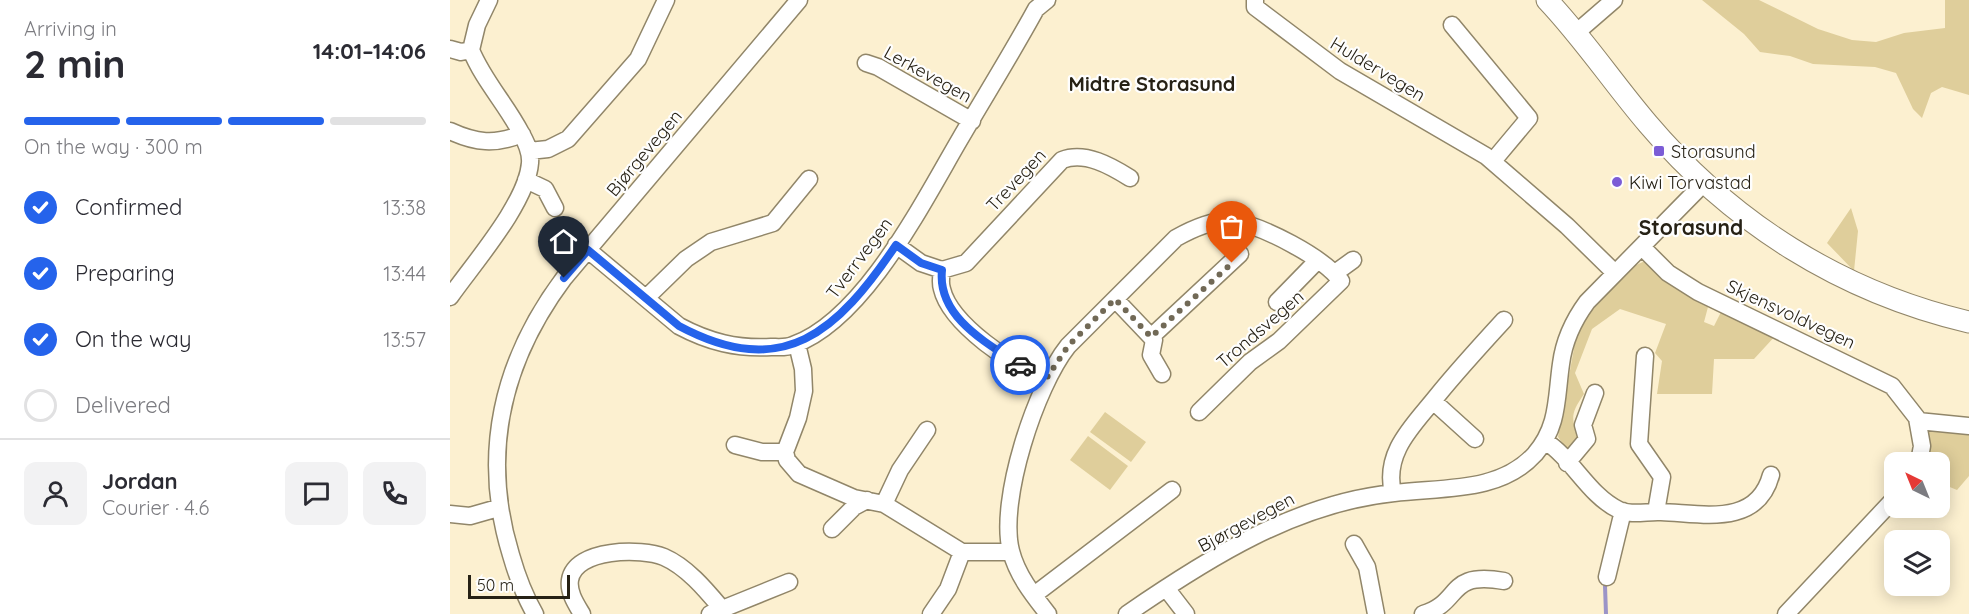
<!DOCTYPE html>
<meta charset="utf-8">
<style>
body{margin:0;font-family:Quicksand,sans-serif;background:#f2f2f3;color:#2b2b33;height:100vh;display:flex;flex-direction:column;font-size:22px;white-space:nowrap}
*{box-sizing:border-box;margin:0}
p{font-size:20px;color:#7c7c81}
.icon{flex:none;width:33px;height:33px;fill:none;stroke:currentColor;stroke-width:2;stroke-linecap:round;stroke-linejoin:round}
.map{position:relative;flex:1;overflow:hidden}
.details{display:flex;flex-direction:column;background:#fff;width:450px}
.details>*{flex:none}
.needle{width:39px;rotate:317deg}
.controls{position:absolute;left:1434px;top:452px;display:grid;gap:12px}
.controls a{display:grid;place-items:center;width:66px;height:66px;border-radius:12px;background:#fff;box-shadow:0 3px 15px #0003;font-size:30px}
.scale{position:absolute;left:18px;bottom:15px;width:102px;box-sizing:border-box;padding-left:6px;border:3px solid #262115;border-top:0;font-size:16px;line-height:21px;white-space:nowrap;color:#262115;-webkit-text-stroke:4px #fefefe;paint-order:stroke}
.pin{position:absolute;display:grid;place-items:center;width:51px;height:51px;color:#fff;margin:-62px -26px;border-radius:50% 50% 50% 0;rotate:-45deg;box-shadow:0 0 6px #0007}
.pin .icon{rotate:45deg}
.courier{position:absolute;display:grid;place-items:center;width:60px;height:60px;margin:-30px;border:4px solid #2563eb;border-radius:50%;background:#fff;color:#222;box-shadow:0 2px 8px #0007}
.summary em{font-style:normal;font-weight:700}
.summary div{display:flex;flex-direction:column-reverse}
.summary{display:flex;align-items:center;justify-content:space-between;height:102px;padding:0 24px}
h1{font-size:39px;font-weight:700;line-height:45px}
.bar{display:grid;grid-template-columns:repeat(4,1fr);gap:9px 6px;align-content:center;height:72px;padding:0 24px}
.bar i{height:8px;border-radius:4px;background:#e1e1e2}
.bar .current{background:#2563eb}
.bar p{grid-column:span 4}
.line{display:flex;align-items:center;gap:15px;padding:0 24px;border-top:2px solid #e1e1e2}
.line div{flex:1}
.round{display:grid;place-items:center;flex:none;width:63px;height:63px;border-radius:12px;background:#f2f2f3}
ol{padding:0 24px;list-style:none}
li{display:flex;align-items:center;gap:18px;height:66px}
li p{margin-inline-start:auto}
li .icon{padding:6px;border-radius:50%;background:#2563eb;color:#fff;stroke-width:4}
li:last-child{color:#7c7c81}
li i{width:33px;height:33px;border:3px solid #e1e1e2;border-radius:50%}
main{display:flex;flex:1;min-height:0}
.map>svg:first-child{display:block}
.green{fill:#dfce9b}
.lines{fill:none;stroke-linecap:round;stroke-linejoin:round}
.stream{stroke:#9b94c7;stroke-width:4}
.minor-casing{stroke:#918669;stroke-width:19}
.major-casing{stroke:#918669;stroke-width:23}
.minor{stroke:#fff;stroke-width:16}
.major{stroke:#fff;stroke-width:21}
.done{stroke:#716956;stroke-width:6;stroke-dasharray:0 10.8}
.route{stroke:#2563eb;stroke-width:8}
.poi-dot{fill:#7b5cd6;stroke:#fefefe;stroke-width:2}
.labels{text-anchor:middle;dominant-baseline:central;stroke-width:4.5;stroke-linejoin:round;paint-order:stroke}
.street-label{font-size:18px;fill:#262115;stroke:#fefefe}
.poi-label{font-size:18px;fill:#262115;stroke:#fefefe;text-anchor:start}
.neighbourhood-label{font-size:20px;font-weight:bold;fill:#262115;stroke:#fefefe}
.quarter-label{font-size:21px;font-weight:bold;fill:#262115;stroke:#fefefe}
</style>
<main>
<section class="details">
<div class="summary"><div><h1>2 min</h1><p>Arriving in</p></div><em>14:01–14:06</em></div>
<div class="bar"><i class="current"></i><i class="current"></i><i class="current"></i><i></i><p>On the way · 300 m</p></div>
<ol>
<li><svg class="icon" aria-label="check" viewBox="0 0 24 24"><path d="M5 12l5 5 9-10"/></svg>Confirmed<p>13:38</p></li>
<li><svg class="icon" aria-label="check" viewBox="0 0 24 24"><path d="M5 12l5 5 9-10"/></svg>Preparing<p>13:44</p></li>
<li><svg class="icon" aria-label="check" viewBox="0 0 24 24"><path d="M5 12l5 5 9-10"/></svg>On the way<p>13:57</p></li>
<li><i></i>Delivered</li>
</ol>
<div class="line" style="height:108px"><a class="round"><svg class="icon" aria-label="person" viewBox="0 0 24 24"><circle cx="12" cy="8" r="4"/><path d="M4 21q1-7 8-7t8 7"/></svg></a><div><b>Jordan</b><p>Courier · 4.6</p></div><a class="round"><svg class="icon" aria-label="chat" viewBox="0 0 24 24"><path d="M4 5h16v11H9l-5 4z"/></svg></a><a class="round"><svg class="icon" aria-label="phone" viewBox="0 0 24 24"><path d="M5 4h4l2 5-3 2q2 4 5 5l2-3 5 2v4C11 20 4 13 5 4z"/></svg></a></div>
</section>
<div class="map">
<svg width="1519" height="614" viewBox="0 0 1519 614">
<rect width="100%" height="100%" fill="#fcf0d0"/>
<path class="green" d="M1252 0H1309L1368 29 1402 40 1426 42 1454 33 1495 28V0H1519V95L1492 87 1481 93 1472 118 1463 109 1446 73 1425 67 1363 64 1340 56 1310 52 1294 34Z
M1401 208 1408 231 1404 271 1377 243Z
M1197 260 1258 307 1254 322 1264 326 1272 310 1327 334 1304 359H1264L1262 394H1207L1212 361 1205 353 1216 324 1170 309 1142 329 1125 373 1134 394C1119 416 1122 417 1129 443L1116 448 1108 437 1128 326 1182 267Z
M655 412 696 442 681 462 640 432Z
M1482 427 1519 430V476L1507 490 1490 483V462H1475L1478 433Z
M638 436 678 466 660 490 620 460Z"/>
<g class="lines">
<path class="stream" d="M1155 586 1156 614"/>
<g class="minor-casing">
<path id="minor" d="M805 0V7L890 71 1036 156 1117 226 1165 273
M1002 25 1079 118 1043 161
M1127 32 1164 0
M0 49 11 52 21 50
M21 50 27 25 39 0
M416 63 428 67 522 121
M0 131C26 143 45 145 72 134
M79 151 98 149 118 139 188 59 216 0
M76 180 95 189 105 208
M446 245 471 263 492 270 516 263 612 160C635 151 661 166 680 178
M1192 247 1218 273 1248 292 1442 386 1467 418 1472 446 1469 462
M138 250 229 326C259 342 287 349 321 347 328 347 337 348 343 345 414 320 473 202 510 139 535 96 562 53 586 9L597 0
M492 270C491 276 490 283 492 289 500 324 564 367 596 379
M885 273 903 260
M0 297C23 264 77 203 80 163 81 152 76 142 71 133 56 104 33 80 21 50
M196 298 236 259 261 242 323 223 359 179
M665 299 704 340 701 355 712 374
M827 302 867 261
M701 337 790 254
M347 344 353 369 354 391 348 418 335 452 337 460 349 474 404 498 434 504 512 552H561
M1195 356 1189 444 1212 477 1206 512
M983 401 1025 439
M1468 421 1519 426
M1095 441C1123 459 1138 495 1169 510 1182 516 1198 511 1211 512 1250 513 1307 528 1321 475
M285 445 312 452H335
M1117 463 1137 439 1133 425 1145 393
M943 493C933 452 964 425 987 396 1008 370 1031 345 1054 320
M434 504 450 470 477 430
M0 514 20 516 48 508
M382 529 404 507 417 500
M904 544 917 567 926 614
M1157 577 1173 511
M716 588 736 614
M584 595 722 490
M85 614C74 595 67 576 61 555 30 454 52 361 114 278L349 0
M132 614C126 604 118 592 120 580 125 548 192 548 214 557 237 567 256 590 272 609
M260 614 339 582
M481 614 498 589 512 552
M598 614C583 595 567 575 561 551 548 501 586 386 618 346L726 238C742 229 763 219 783 221 813 226 873 257 891 281L829 341 800 362 749 412
M677 614C757 559 845 503 944 493 992 487 1050 493 1085 454 1109 426 1106 398 1111 364 1114 340 1123 321 1137 302L1254 183
M973 614C1013 602 995 571 1054 581
M1336 614 1444 499"/>
</g>
<g class="major-casing">
<path id="major" d="M1097 0C1134 39 1163 83 1198 124 1282 223 1391 292 1519 322"/>
</g>
<use href="#minor" class="minor"/>
<use href="#major" class="major"/>
</g>
<g class="lines">
<path class="done" d="M570 365 596 379 618 346 665 299 701 337 782 263"/>
<path class="route" d="M114 278 138 250 229 326C334 382 388 331 446 245L471 263 492 270C487 317 537 343 570 365"/>
</g>
<g class="poi-dot">
<rect x="1203" y="145" width="12" height="12" rx="3"/>
<circle cx="1167" cy="182" r="6"/>
</g>
<g class="labels">
<g class="street-label">
<text transform="translate(928 69) rotate(31)">Huldervegen</text>
<text transform="translate(478 74) rotate(29)">Lerkevegen</text>
<text transform="translate(194 153) rotate(-50)">Bjørgevegen</text>
<text transform="translate(566 180) rotate(-47)">Trevegen</text>
<text transform="translate(409 258) rotate(-53)">Tverrvegen</text>
<text transform="translate(1341 314) rotate(25)">Skjensvoldvegen</text>
<text transform="translate(810 329) rotate(-41)">Trondsvegen</text>
<text transform="translate(796 522) rotate(-28)">Bjørgevegen</text>
</g>
<g class="poi-label">
<text x="1221" y="151">Storasund</text>
<text x="1179" y="182">Kiwi Torvastad</text>
</g>
<g class="neighbourhood-label">
<text x="702" y="83">Midtre Storasund</text>
</g>
<g class="quarter-label">
<text x="1241" y="227">Storasund</text>
</g>
</g>
</svg>
<div class="controls">
<a><svg class="needle" viewBox="-14 -14 28 28"><path d="M0-13l5 13h-10z" fill="#e53935"/><path d="M0 13l5-13h-10z" fill="#7c7c81"/></svg></a>
<a><svg class="icon" aria-label="layers" viewBox="0 0 24 24"><path d="M12 4l9 5-9 5-9-5zM3 14l9 5 9-5"/></svg></a>
</div>
<div class="scale">50 m</div>
<div class="pin" style="left:782px;top:263px;background:#ea580c"><svg class="icon" aria-label="bag" viewBox="0 0 24 24"><path d="M5 8h14l-1 12H6zM9 8a3 3 0 0 1 6 0"/></svg></div>
<div class="pin" style="left:114px;top:278px;background:#1f2937"><svg class="icon" aria-label="home" viewBox="0 0 24 24"><path d="M3 11l9-7 9 7M6 9v11h12V9"/></svg></div>
<div class="courier" style="left:570px;top:365px"><svg class="icon" aria-label="car" viewBox="0 0 24 24"><path d="M5 17H2v-5l4-1 3-4h7l3 4 3 1v5h-3M9 17h6M6 11h13"/><circle cx="7" cy="17" r="2"/><circle cx="17" cy="17" r="2"/></svg></div>
</div>
</main>
